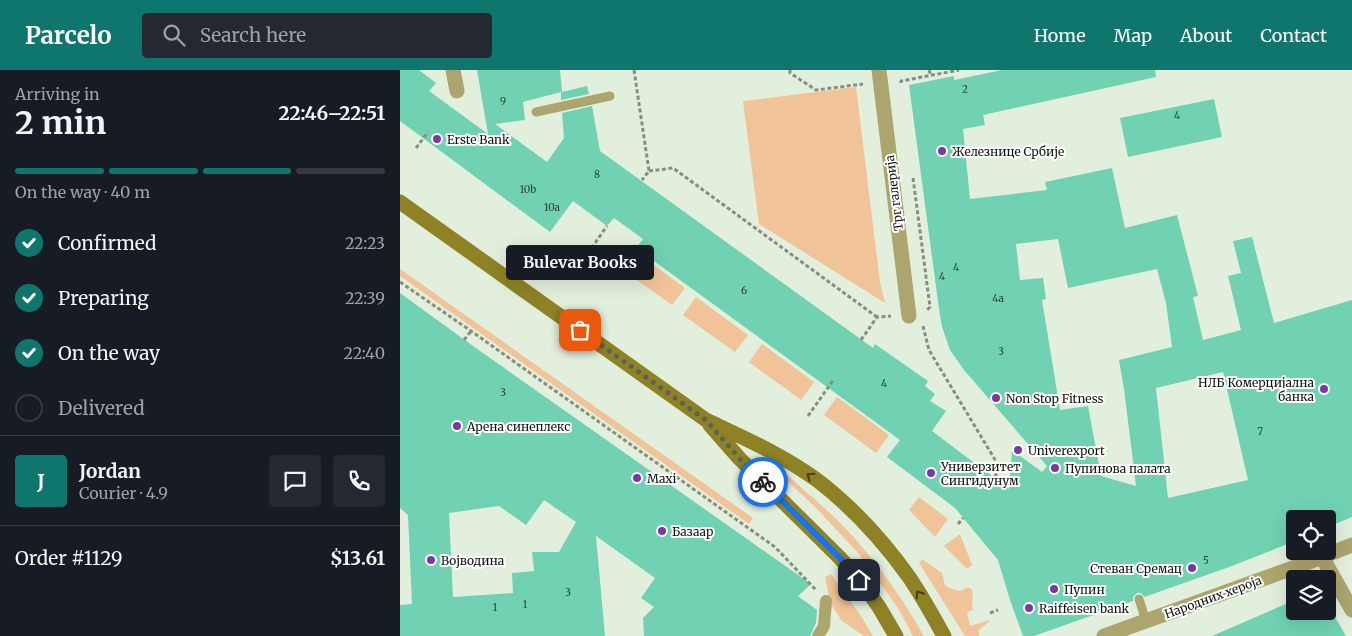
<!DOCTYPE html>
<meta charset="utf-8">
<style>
body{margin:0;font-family:Merriweather,serif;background:#242831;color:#f1f3f6;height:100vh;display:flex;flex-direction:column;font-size:19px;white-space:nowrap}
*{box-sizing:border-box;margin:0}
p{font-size:16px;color:#9ea1a6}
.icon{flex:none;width:28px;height:28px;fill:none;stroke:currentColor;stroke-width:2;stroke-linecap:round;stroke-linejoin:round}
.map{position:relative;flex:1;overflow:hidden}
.drawer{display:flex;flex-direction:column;background:#171b24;width:400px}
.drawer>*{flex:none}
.buttons{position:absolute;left:886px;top:440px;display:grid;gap:10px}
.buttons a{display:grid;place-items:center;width:50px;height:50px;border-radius:5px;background:#171b24;box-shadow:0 5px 20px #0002;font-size:25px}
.pin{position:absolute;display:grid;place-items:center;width:42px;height:42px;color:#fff;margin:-21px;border-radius:10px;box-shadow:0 2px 8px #0006}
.courier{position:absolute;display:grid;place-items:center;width:50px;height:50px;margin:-25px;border:4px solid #1a73e8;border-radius:50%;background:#fff;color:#222;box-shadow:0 1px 6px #0007}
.bubble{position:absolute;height:35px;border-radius:5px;background:#171b24;box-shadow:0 5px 20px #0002;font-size:16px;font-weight:700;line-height:35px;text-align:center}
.summary em{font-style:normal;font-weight:700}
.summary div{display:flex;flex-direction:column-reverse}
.summary{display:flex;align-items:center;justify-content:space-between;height:85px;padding:0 15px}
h1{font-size:32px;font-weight:700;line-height:38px}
.bar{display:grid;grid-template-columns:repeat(4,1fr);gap:8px 5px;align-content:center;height:60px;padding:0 15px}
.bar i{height:6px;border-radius:4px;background:#363941}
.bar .active{background:#0f766e}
.bar p{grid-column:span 4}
.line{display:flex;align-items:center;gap:12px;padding:0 15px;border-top:1px solid #363941}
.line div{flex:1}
.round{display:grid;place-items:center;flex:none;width:52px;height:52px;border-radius:5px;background:#242831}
ol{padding:0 15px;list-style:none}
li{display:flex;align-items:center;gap:15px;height:55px}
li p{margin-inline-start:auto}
li .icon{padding:5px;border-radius:50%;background:#0f766e;color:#fff;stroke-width:4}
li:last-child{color:#9ea1a6}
li i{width:28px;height:28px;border:2px solid #363941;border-radius:50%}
header{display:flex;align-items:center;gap:30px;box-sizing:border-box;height:70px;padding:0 25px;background:#0f766e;color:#fff}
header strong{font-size:24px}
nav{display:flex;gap:28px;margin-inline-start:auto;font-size:18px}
.search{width:350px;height:45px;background:#242831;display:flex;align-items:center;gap:12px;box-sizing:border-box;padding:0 18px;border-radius:5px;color:#9ea1a6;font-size:19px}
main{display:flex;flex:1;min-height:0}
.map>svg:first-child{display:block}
.green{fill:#f0c498}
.building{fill:#70d2b3;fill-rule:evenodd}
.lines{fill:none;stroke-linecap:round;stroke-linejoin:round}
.path{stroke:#868f82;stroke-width:3;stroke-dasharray:4 2.5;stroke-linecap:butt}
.service{stroke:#aca56e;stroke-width:9}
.pedestrian{stroke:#aca56e;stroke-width:12}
.minor{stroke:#aca56e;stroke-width:15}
.secondary{stroke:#8e8224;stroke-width:15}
.oneway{stroke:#424017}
.done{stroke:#5a6156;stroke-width:5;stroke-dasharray:0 9}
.route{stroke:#1a73e8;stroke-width:6}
.poi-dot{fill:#7d36a9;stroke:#fff;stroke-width:2}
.labels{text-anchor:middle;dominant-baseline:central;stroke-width:4;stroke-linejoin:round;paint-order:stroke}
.number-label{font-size:10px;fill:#284437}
.poi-label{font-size:12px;fill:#10140e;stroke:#fff;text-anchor:start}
.street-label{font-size:12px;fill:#10140e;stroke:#fff}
</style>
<header>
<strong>Parcelo</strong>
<div class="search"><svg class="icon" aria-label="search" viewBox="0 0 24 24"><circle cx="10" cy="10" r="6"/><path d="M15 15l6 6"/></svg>Search here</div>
<nav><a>Home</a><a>Map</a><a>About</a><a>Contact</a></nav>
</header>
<main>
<section class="drawer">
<div class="summary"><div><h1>2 min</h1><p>Arriving in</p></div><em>22:46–22:51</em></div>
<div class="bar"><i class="active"></i><i class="active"></i><i class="active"></i><i></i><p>On the way · 40 m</p></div>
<ol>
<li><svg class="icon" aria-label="check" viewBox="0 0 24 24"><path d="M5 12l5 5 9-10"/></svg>Confirmed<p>22:23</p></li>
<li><svg class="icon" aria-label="check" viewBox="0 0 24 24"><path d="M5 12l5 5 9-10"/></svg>Preparing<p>22:39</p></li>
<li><svg class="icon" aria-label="check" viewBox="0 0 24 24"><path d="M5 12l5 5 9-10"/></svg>On the way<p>22:40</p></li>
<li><i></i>Delivered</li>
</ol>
<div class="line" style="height:90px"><b class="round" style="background:#0f766e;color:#fff">J</b><div><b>Jordan</b><p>Courier · 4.9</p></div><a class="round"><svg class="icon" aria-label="chat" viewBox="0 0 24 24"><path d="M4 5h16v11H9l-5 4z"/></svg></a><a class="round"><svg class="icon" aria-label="phone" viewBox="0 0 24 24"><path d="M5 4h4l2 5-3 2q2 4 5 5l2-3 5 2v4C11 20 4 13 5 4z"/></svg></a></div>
<div class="line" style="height:65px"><div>Order #1129</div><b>$13.61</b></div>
</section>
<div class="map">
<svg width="952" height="566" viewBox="0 0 952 566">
<rect width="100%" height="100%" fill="#e2efdd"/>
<path class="green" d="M456 17 480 212 485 233 359 154 343 31Z
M233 180 285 218 272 235 220 198Z
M0 199 353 448 349 454 0 206Z
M296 227 348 265 335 282 283 245Z
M362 274 414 312 401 330 349 292Z
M437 327 489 365 476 383 424 345Z
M378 399C388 405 397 413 405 421 455 462 492 510 524 566H513L498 538 459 484 418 440 377 401Z
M519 427 548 449 535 467 509 440Z
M560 464 572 495 567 499 544 476Z
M522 489 542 503 545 515 549 518 560 521 566 518H570C576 524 570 533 573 540L567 542 570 556 590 550C587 555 582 556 579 560V566H565L519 493Z
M431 504 461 546 473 566H464L442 551 430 533 425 507Z"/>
<path class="building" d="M0 0H19L36 13 29 21 88 64 77 0H160L162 22 187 16 189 24 161 30V22L123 32 125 50 95 54 147 92 164 68 162 43 192 36 200 81 473 278 475 274 528 311 525 316 535 324 530 331 546 341 532 361 609 419 612 380 642 402 647 396 564 300 550 280 542 257 539 239 509 15 554 6V10L602 0H755L756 7 583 45 585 55 563 59 570 129 647 120 645 112 712 98 725 158 777 145 798 226 793 227 803 270 841 260 828 206 841 203 833 171 852 167 874 253 952 230V447L928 457V449H895V471L832 496 750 525 745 527 741 523H737L733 527V531L634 566H623L610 530 598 490 555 438 487 387 500 370 236 178 243 169 214 148 207 156 173 131 150 162 0 51ZM658 169 668 218 757 199 766 233 772 277 719 290 724 319 736 416 701 406 688 336 660 340 642 230 646 229 643 208 620 210 616 174ZM823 302 848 410 768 428 756 318Z
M814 29 822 67 728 87 720 48Z
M0 223 73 276 411 514 398 526 417 540 416 553 410 566H244L243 548 254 537 241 528 255 508 196 466 205 566H0V535L12 534 8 445 0 438ZM144 430 176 452 159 482H132L134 501 112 503 113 523 53 527 49 443 99 436 126 455Z
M895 530V541H928V535L946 566H812Z"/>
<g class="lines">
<path class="path" d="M234 0 249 101 242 110
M390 0V3L416 20 463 14
M529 0 531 6
M501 13V11L559 0
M16 78 28 62
M249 101 273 98 477 247
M513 108 530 237 527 240
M180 194 207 156
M0 212 71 261 375 477 416 520
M523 256 529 280 600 398 594 408
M64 270 71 261
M461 270 477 247 491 246
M408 346 434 309
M558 454 563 448
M590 543 598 540"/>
<path class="service" d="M136 42 210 26
M739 529 746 551"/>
<path class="pedestrian" d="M418 566 424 556 426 531"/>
<path class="minor" d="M53 0 57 21
M479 0 509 246
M922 487 952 540
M704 566 904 494 952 475"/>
<path class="secondary" d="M0 132 306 350C344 368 383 385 417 410 451 436 484 472 509 507 522 526 533 546 544 566
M310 355 339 388 439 487 459 509 479 537 496 566"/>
</g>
<defs><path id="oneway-chevron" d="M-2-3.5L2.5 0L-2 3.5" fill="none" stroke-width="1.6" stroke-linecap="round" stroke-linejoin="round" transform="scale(1.25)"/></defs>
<g class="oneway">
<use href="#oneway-chevron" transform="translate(410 406) rotate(-146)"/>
<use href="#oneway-chevron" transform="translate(519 524) rotate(-122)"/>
</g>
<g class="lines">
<path class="done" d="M180 260 306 350 339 388 363 412"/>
<path class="route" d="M363 412 439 487 459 510"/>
</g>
<g class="poi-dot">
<circle cx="37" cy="69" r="5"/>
<circle cx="542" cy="81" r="5"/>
<circle cx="924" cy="319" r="5"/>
<circle cx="596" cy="328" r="5"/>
<circle cx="57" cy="356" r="5"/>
<circle cx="618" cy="380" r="5"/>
<circle cx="655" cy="398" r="5"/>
<circle cx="531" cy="403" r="5"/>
<circle cx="237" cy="408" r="5"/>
<circle cx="262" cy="461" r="5"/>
<circle cx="31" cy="490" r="5"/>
<circle cx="792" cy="498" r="5"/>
<circle cx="654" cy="519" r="5"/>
<circle cx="629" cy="538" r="5"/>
</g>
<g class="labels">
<g class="number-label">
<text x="565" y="19">2</text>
<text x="103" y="31">9</text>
<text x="777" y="45">4</text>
<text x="197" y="104">8</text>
<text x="128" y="119">10b</text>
<text x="152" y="137">10a</text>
<text x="556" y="197">4</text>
<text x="542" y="206">4</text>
<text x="344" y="220">6</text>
<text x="598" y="228">4a</text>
<text x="601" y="281">3</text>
<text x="484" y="313">4</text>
<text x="103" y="322">3</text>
<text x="860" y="361">7</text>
<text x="806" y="490">5</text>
<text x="168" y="522">3</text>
<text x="125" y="534">1</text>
<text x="95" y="537">1</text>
</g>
<g class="poi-label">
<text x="47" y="69">Erste Bank</text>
<text x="552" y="81">Железнице Србије</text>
<text x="914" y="312" text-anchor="end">НЛБ Комерцијална<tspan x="914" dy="14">банка</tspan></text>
<text x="606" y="328">Non Stop Fitness</text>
<text x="67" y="356">Арена синеплекс</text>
<text x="628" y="380">Univerexport</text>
<text x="541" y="396">Универзитет<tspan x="541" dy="14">Сингидунум</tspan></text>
<text x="665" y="398">Пупинова палата</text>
<text x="247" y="408">Maxi</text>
<text x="272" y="461">Базаар</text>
<text x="41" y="490">Војводина</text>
<text x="782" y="498" text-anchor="end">Стеван Сремац</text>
<text x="664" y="519">Пупин</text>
<text x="639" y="538">Raiffeisen bank</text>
</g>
<g class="street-label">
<text transform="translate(494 123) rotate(-97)">Трг галерија</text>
<text transform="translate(813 527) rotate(-20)">Народних хероја</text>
</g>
</g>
</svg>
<div class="buttons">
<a><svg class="icon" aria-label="locate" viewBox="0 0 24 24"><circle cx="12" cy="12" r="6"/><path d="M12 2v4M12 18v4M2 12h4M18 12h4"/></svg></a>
<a><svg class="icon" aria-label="layers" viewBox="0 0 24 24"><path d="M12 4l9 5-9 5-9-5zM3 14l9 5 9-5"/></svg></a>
</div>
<div class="pin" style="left:180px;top:260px;background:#ea580c"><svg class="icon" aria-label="bag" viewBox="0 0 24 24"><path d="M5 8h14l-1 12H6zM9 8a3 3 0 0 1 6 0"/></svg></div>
<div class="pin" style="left:459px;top:510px;background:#1f2937"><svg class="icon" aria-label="home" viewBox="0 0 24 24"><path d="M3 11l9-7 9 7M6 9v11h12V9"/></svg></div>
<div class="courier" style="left:363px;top:412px"><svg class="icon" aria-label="bike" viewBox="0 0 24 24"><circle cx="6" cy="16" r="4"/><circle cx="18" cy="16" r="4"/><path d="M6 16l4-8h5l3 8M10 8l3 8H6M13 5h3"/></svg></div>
<div class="bubble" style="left:106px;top:175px;width:148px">Bulevar Books</div>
</div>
</main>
